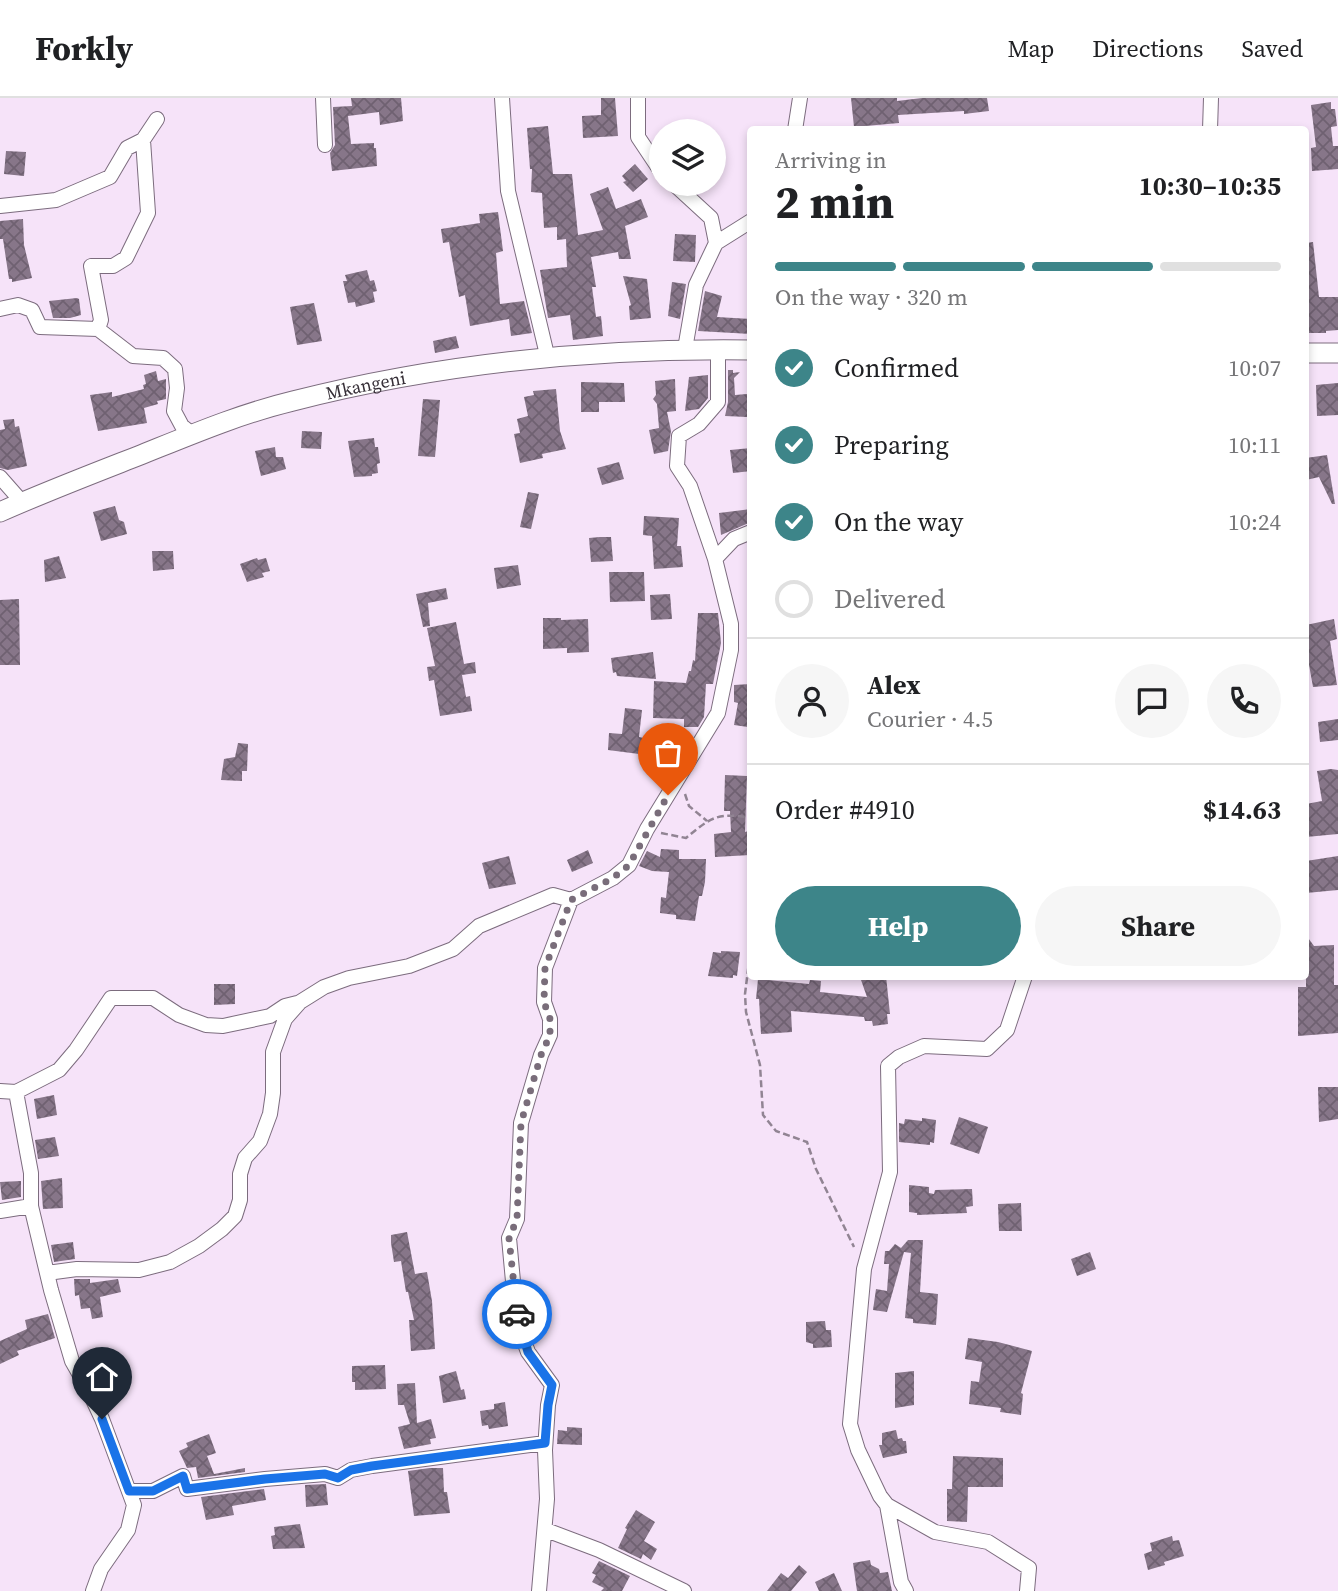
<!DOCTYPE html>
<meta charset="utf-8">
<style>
body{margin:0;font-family:"Source Serif 4",serif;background:#f6f6f6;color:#202124;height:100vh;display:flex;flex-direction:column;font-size:26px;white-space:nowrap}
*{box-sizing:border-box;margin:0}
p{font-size:23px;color:#757577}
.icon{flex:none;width:38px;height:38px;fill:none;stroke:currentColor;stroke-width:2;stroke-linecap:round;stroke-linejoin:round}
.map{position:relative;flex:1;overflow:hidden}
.drawer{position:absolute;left:747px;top:28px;width:562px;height:854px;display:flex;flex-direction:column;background:#fff;border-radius:7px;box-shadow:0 4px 10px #0003}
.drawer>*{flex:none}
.buttons{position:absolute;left:649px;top:21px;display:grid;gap:14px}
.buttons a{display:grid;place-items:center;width:77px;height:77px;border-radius:50%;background:#fff;box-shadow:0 4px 10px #0003;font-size:35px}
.pin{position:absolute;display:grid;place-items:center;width:60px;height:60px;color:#fff;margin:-72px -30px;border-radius:50% 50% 50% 0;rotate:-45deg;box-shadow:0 0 7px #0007}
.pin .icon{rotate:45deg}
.courier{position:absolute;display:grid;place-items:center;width:70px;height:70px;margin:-35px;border:5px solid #1a73e8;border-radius:50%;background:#fff;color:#222;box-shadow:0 2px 9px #0007}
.head em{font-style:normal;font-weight:700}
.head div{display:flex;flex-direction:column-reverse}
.head{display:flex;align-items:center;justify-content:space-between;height:119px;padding:0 28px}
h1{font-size:46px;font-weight:700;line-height:52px}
.bar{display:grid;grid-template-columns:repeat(4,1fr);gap:10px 7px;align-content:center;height:84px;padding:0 28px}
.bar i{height:9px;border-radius:5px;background:#e0e0e0}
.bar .selected{background:#3d8589}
.bar p{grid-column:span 4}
.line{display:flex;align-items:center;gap:18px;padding:0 28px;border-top:2px solid #e0e0e0}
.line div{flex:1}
.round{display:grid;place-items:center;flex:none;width:74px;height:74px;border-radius:37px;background:#f6f6f6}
ol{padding:0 28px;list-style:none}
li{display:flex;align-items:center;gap:21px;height:77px}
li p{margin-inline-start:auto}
li .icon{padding:7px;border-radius:50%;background:#3d8589;color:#fff;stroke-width:4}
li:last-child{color:#757577}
li i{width:38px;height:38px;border:4px solid #e0e0e0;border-radius:50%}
.primary-button{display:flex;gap:14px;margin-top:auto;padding:14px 28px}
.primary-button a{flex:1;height:80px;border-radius:42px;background:#3d8589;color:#fff;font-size:28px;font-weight:700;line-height:80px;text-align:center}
.primary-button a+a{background:#f6f6f6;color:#202124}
header{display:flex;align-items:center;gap:42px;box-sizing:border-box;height:98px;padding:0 35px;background:#fff;border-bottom:2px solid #e0e0e0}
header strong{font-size:33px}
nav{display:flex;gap:38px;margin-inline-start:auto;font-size:24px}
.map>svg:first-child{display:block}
.building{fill:url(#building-cross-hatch)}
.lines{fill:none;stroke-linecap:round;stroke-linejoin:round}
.street-casing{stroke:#7c6c7e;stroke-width:16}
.secondary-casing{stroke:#7c6c7e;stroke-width:21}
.path{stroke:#918493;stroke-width:2.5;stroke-dasharray:7 3.5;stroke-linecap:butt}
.street{stroke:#fff;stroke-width:14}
.secondary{stroke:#fff;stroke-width:19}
.done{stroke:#796d7a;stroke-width:7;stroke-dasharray:0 12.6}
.route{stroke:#1a73e8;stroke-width:9}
.labels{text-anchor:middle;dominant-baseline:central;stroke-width:7;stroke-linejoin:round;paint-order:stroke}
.street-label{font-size:18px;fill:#352e36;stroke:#f6e3f9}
</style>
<header>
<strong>Forkly</strong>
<nav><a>Map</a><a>Directions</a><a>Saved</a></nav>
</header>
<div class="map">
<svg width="1338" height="1493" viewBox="0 0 1338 1493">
<defs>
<pattern id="building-cross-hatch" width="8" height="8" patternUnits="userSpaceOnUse" patternTransform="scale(1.75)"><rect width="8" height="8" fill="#877689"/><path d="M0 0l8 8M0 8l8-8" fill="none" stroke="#6f6171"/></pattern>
</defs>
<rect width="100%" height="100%" fill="#f6e3f9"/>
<path class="building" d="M351 0H401L403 23 380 27 379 14 348 18 351 46 374 45V50H376L377 68 332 73 330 55 335 47 333 9 352 8Z
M601 0H615L618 38 583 40 582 18 601 17Z
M851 0H897V3L922 0H987L989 13 964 16V13L898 17 899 25 854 29Z
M1331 4V11H1335L1337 28 1331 29 1333 48H1338V71L1312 73 1311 50 1316 49 1311 7Z
M548 28 553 76H572L578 137 603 132 590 96 608 89 616 111 641 101 648 119 625 128 631 161H619L618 154 591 159 596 189H592L596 219 601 218 603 238 573 242 570 217 548 220 540 172 567 169 566 141 557 142V129L544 130 542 95 531 94 532 71H530L527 30Z
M6 53 26 54 24 78 4 76Z
M635 66 648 81 633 94 623 84 626 83 622 78Z
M498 114 503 153 496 155 500 206 524 203 532 235 511 238 509 221 470 228 465 197 459 199 449 144 443 145 441 131 480 125 479 116Z
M23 121 24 147 32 180 12 184V181H9L3 141H0V123Z
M675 136 696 137 695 164 673 163Z
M1313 144 1319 199H1338V232L1326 233V235H1306V145Z
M367 172 370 183 374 182 377 193 373 194 375 204 356 209 355 204 348 205 343 183H347L345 177Z
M623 178 647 181 651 220 630 222 629 208 631 207Z
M672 184 686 186 680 221 668 218Z
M705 193 722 198 717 219 751 221V236L698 233Z
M77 200 79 201 81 217 70 220H53L49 203Z
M314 205 322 243 297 247 290 209Z
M456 238 459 250 435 255 433 243Z
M728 272H733V275L740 274 734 280 735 297 747 296V319L725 318 728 304Z
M156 273 158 283 166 281V301L157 303 158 306 144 310 147 325 98 333 90 297 112 294V299L144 291 143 287 146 286 144 277Z
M708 277V300L699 311 685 313 689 279Z
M675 281 676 313 667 314 671 333 668 353 654 356 649 332 659 330 657 306 653 301 656 297 655 283Z
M581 284 624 285 625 304H599V314H581Z
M1338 285V317L1317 318 1316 287Z
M556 291 560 333 566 351 542 356 543 360 520 365 514 336 520 335 517 321 528 318 524 299 534 297 533 293Z
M423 301 440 302 435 359 418 358Z
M14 321 15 329 19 328 27 368 8 372 0 370V332L5 331 3 322Z
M302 333 322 334 321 351 301 350Z
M374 340 375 349H378L380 365 377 366 378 375 372 376V378L354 379 348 343Z
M275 349 276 359H283L286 371 261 378 255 353Z
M751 350V373L733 375 730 352Z
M1327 357 1335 406H1332L1319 379 1306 382V360Z
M619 364 624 381 602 387 597 370Z
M528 394 539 396 531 431 520 429Z
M115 408 119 422 124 424 127 436 101 443 93 414Z
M751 411V424L721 437 719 415Z
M644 418 679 420 677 448H681L683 469 654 471 652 438 643 437Z
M600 439H611L613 463 591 464 589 440Z
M152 453H173L174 471 153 473Z
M59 458 66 480 45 484 44 462Z
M257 460 258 462 266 460 270 473 262 475 264 479 247 484 240 466Z
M518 467 521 487 497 491 494 470Z
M609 474H644L645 503 610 504Z
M446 490 448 501 428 505 430 528 423 529 416 496Z
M670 496 672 521 651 522 650 497Z
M19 501 20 567H0V502Z
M698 515H718L721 545 713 586H706L704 619 698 629H684V621L653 620 654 583 686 585 689 573H691L693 562 695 563Z
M543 520H561V522L588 521 589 554 567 555V550L543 551Z
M1334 521 1337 541 1330 543 1337 587 1313 589 1306 550V527Z
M456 524 464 566 475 564 476 575 462 577 466 599 470 598 472 613 440 618 434 582 429 583 427 569 435 568 427 530Z
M653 554 656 581 617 578 616 574 613 575 611 560Z
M751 586V615L748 629 734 627 738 605 734 604V587Z
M625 610 642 612 639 639 644 640 643 651H639V656L608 652 609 635 622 636Z
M1338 621V642L1320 644 1318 624Z
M238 645 248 646 247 673H242V683L221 682 224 661 235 659Z
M1331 671 1338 672V736L1306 739V706L1322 703 1317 673Z
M725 677 747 678 745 734 749 733 750 757 715 759 714 736 731 734 730 713H724Z
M661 751 679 752V761H706L705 784 702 798H699L695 823 676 821V817L660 815 661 799 666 800 669 774 652 773 639 768 647 753 660 759Z
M588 752 593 765 572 774 567 762Z
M509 758 516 786 489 791 482 765Z
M1338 758V792L1306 795V763Z
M1306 837 1314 848 1334 847V887H1338V935L1298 938V889H1306Z
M721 853 740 854 737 878 733 877V880L708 878 713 854 721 855Z
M866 878H886L890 916H887L888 926 873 928 872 923H865L864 919 791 913 792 934 761 936 759 901H756L758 881 809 886 810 882 821 883 820 894 867 899 861 882 866 880Z
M214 886H235V906L214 907Z
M1318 989H1338V1021L1319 1024Z
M54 997 57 1017 37 1021 34 1001Z
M959 1019 988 1029 979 1056 950 1046Z
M922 1020 936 1022 934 1045 930 1044V1047L899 1044V1025L904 1026 905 1021 922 1023Z
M55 1039 59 1058 38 1061 35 1042Z
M62 1080 63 1110 43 1111 41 1083Z
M21 1083V1099L2 1102 0 1084Z
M909 1087 929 1089V1095L934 1096 935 1092 972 1091 973 1108 966 1109 967 1115 917 1117V1115L909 1114Z
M1021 1105 1022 1133H999L998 1106Z
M407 1134 415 1176 427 1174 432 1203 435 1251 411 1253 409 1222H414L408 1194H406L401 1163 394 1164 391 1145V1137Z
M908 1142H923L920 1194 938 1196 936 1227 913 1225V1221L905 1220 911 1155 904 1154 887 1214 873 1212 876 1191 887 1193 889 1166H884L885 1153H889L895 1146 901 1150Z
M73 1144 75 1161 54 1164 51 1147Z
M1090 1154 1096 1171 1077 1178 1071 1161Z
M74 1181H90V1185L118 1181 121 1194 100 1199 103 1219 92 1221 90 1210 81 1211 79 1197 75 1198Z
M48 1216 55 1240 17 1253 19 1257 0 1266V1243L27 1231 25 1222Z
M825 1223 826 1232H831L832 1249 813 1250V1246L806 1244V1224Z
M968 1240 998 1244 1032 1253 1021 1295 1023 1296 1021 1317 1000 1314 1001 1310 969 1306 971 1283 979 1284 982 1264 965 1261Z
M385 1267 386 1291 355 1292V1284H352V1268Z
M456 1273 461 1292 464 1291 466 1301 443 1305 439 1278Z
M914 1273V1307L895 1310V1275Z
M415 1285 417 1325 431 1321 436 1340 430 1341 431 1346 404 1351 398 1329 410 1326 404 1307H398L397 1286Z
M505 1304 508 1328 489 1331 488 1327 482 1328 480 1313 494 1311V1306Z
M567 1329 582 1330V1347L557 1346 558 1332 567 1333Z
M896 1332 898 1341 902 1340 903 1343H906L907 1355 883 1360 879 1347H882V1335Z
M209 1336 216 1355 207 1358 214 1376 245 1370V1374L198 1380 196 1369 187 1370 179 1353 188 1349 186 1345Z
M953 1358 1003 1360V1389H968L967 1424 947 1423V1391H952Z
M430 1370H443L444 1394H447L450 1415 414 1418 408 1373Z
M326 1386 328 1407 306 1409 305 1387Z
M264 1391 266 1402 232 1408 234 1417 206 1422 201 1399Z
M636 1412 655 1424 644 1443 657 1451 651 1462 643 1456 641 1461 618 1450 627 1431 625 1430Z
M300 1426 305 1450 273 1451 271 1438 275 1437 274 1429Z
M1172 1438 1173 1443 1179 1442 1184 1458 1164 1464 1165 1467 1148 1472 1144 1456 1152 1453 1150 1445Z
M870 1462 871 1467 879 1471 880 1475 888 1474 892 1493H857L853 1465Z
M599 1463 630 1478 622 1493H601L604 1490 592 1484 596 1477 592 1475Z
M799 1467 807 1474 791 1493H767L781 1475 788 1480Z
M834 1475 842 1493H819L815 1484Z"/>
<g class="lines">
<g class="street-casing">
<path id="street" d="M323 0 325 47
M502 0 508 93 548 261
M638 0V39L662 75
M795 32 800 0
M1210 32 1211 0
M674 86 711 120 716 145 696 187 685 251
M0 108 56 102 110 79 127 50 143 42 157 21
M716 145 751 123
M0 211 18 207 32 212 40 229 98 231 133 258 163 260 175 271 177 290 174 313 182 328 192 336
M98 231 101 222 91 168H113L126 160 148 115 143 42
M0 379 22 404
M715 461 734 441 751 434
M0 993 16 994 31 1075V1108L51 1192 72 1263 88 1291 102 1321 134 1407 128 1432 101 1471 93 1493
M16 994 59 972 76 952 111 900H153L179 917 206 927 223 928 270 918 285 908 297 905
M0 1113 31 1108
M47 1175 77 1171 139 1172 170 1164 199 1148 222 1131 235 1118 240 1102V1076L245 1060 260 1043 270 1016 273 995V954L285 921 300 904 324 889 349 880 409 868 453 851 479 828 553 797 571 802
M129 1393H153L183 1378 187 1391 265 1381 325 1376 338 1380 351 1372 372 1368 545 1345
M887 1407 935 1434 988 1444 1029 1470 1027 1493
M546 1432 599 1452 684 1493
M539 1493 547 1401 545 1352 548 1307 552 1287 528 1254 521 1235 515 1205 509 1140 517 1121 521 1025 541 957 550 937V921L544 904 545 870 571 802 613 780 629 767 647 731 718 615 731 552V526L715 461 690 388 677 368 679 338 699 326 718 304V251
M906 1493 901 1484 887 1407 880 1398 858 1352 850 1326 864 1171 890 1074 888 968 899 959 924 948 987 951 1007 932 1025 878"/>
</g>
<g class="secondary-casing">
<g id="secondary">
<path d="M1306 255H1338"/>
<path id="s1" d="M0 414C45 394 92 376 138 358 188 338 239 316 293 303 441 265 598 250 751 252"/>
</g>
</g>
<path class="path" d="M685 696 689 708 707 723
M661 735 686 740C711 719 718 714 751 720
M751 848 745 896 746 914 760 967 763 1017 776 1033 807 1044 816 1071 854 1149"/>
<use href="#street" class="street"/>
<use href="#secondary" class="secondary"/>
</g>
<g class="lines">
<path class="done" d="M517 1216 509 1140 517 1121 521 1025 541 957 550 937V921L544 904 545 870 571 802 613 780 629 767 668 697"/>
<path class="route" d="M102 1321 129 1393H153L183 1378 187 1391 265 1381 325 1376 338 1380 351 1372 372 1368 545 1345 548 1307 552 1287 528 1254 517 1216"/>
</g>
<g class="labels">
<g class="street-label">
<text stroke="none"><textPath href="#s1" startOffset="388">Mkangeni</textPath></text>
</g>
</g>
</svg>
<div class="buttons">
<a><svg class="icon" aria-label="layers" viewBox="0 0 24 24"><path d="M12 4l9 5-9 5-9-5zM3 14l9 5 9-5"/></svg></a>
</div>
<div class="pin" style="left:668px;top:697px;background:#ea580c"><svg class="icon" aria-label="bag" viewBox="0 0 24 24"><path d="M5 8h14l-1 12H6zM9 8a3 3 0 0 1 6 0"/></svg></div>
<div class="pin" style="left:102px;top:1321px;background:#1f2937"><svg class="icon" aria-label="home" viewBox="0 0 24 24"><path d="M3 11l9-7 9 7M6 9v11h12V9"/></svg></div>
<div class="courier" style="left:517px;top:1216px"><svg class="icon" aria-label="car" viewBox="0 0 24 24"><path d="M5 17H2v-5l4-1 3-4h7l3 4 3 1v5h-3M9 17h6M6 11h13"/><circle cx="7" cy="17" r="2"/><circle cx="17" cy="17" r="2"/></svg></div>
<section class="drawer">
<div class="head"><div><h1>2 min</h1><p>Arriving in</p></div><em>10:30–10:35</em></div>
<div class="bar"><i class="selected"></i><i class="selected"></i><i class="selected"></i><i></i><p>On the way · 320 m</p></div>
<ol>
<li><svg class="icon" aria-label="check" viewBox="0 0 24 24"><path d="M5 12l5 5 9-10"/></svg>Confirmed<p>10:07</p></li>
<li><svg class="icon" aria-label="check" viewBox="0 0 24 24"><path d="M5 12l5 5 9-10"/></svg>Preparing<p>10:11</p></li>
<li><svg class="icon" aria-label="check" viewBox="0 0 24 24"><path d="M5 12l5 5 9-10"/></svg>On the way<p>10:24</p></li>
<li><i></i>Delivered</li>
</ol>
<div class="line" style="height:126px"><a class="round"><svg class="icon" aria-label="person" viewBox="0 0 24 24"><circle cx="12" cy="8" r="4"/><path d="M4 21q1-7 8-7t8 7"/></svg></a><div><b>Alex</b><p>Courier · 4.5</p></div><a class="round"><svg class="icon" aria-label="chat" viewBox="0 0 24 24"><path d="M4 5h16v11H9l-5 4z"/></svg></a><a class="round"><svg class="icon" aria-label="phone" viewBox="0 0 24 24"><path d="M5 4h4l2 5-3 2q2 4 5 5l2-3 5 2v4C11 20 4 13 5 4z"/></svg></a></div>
<div class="line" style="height:91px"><div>Order #4910</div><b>$14.63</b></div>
<div class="primary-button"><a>Help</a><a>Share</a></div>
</section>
</div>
